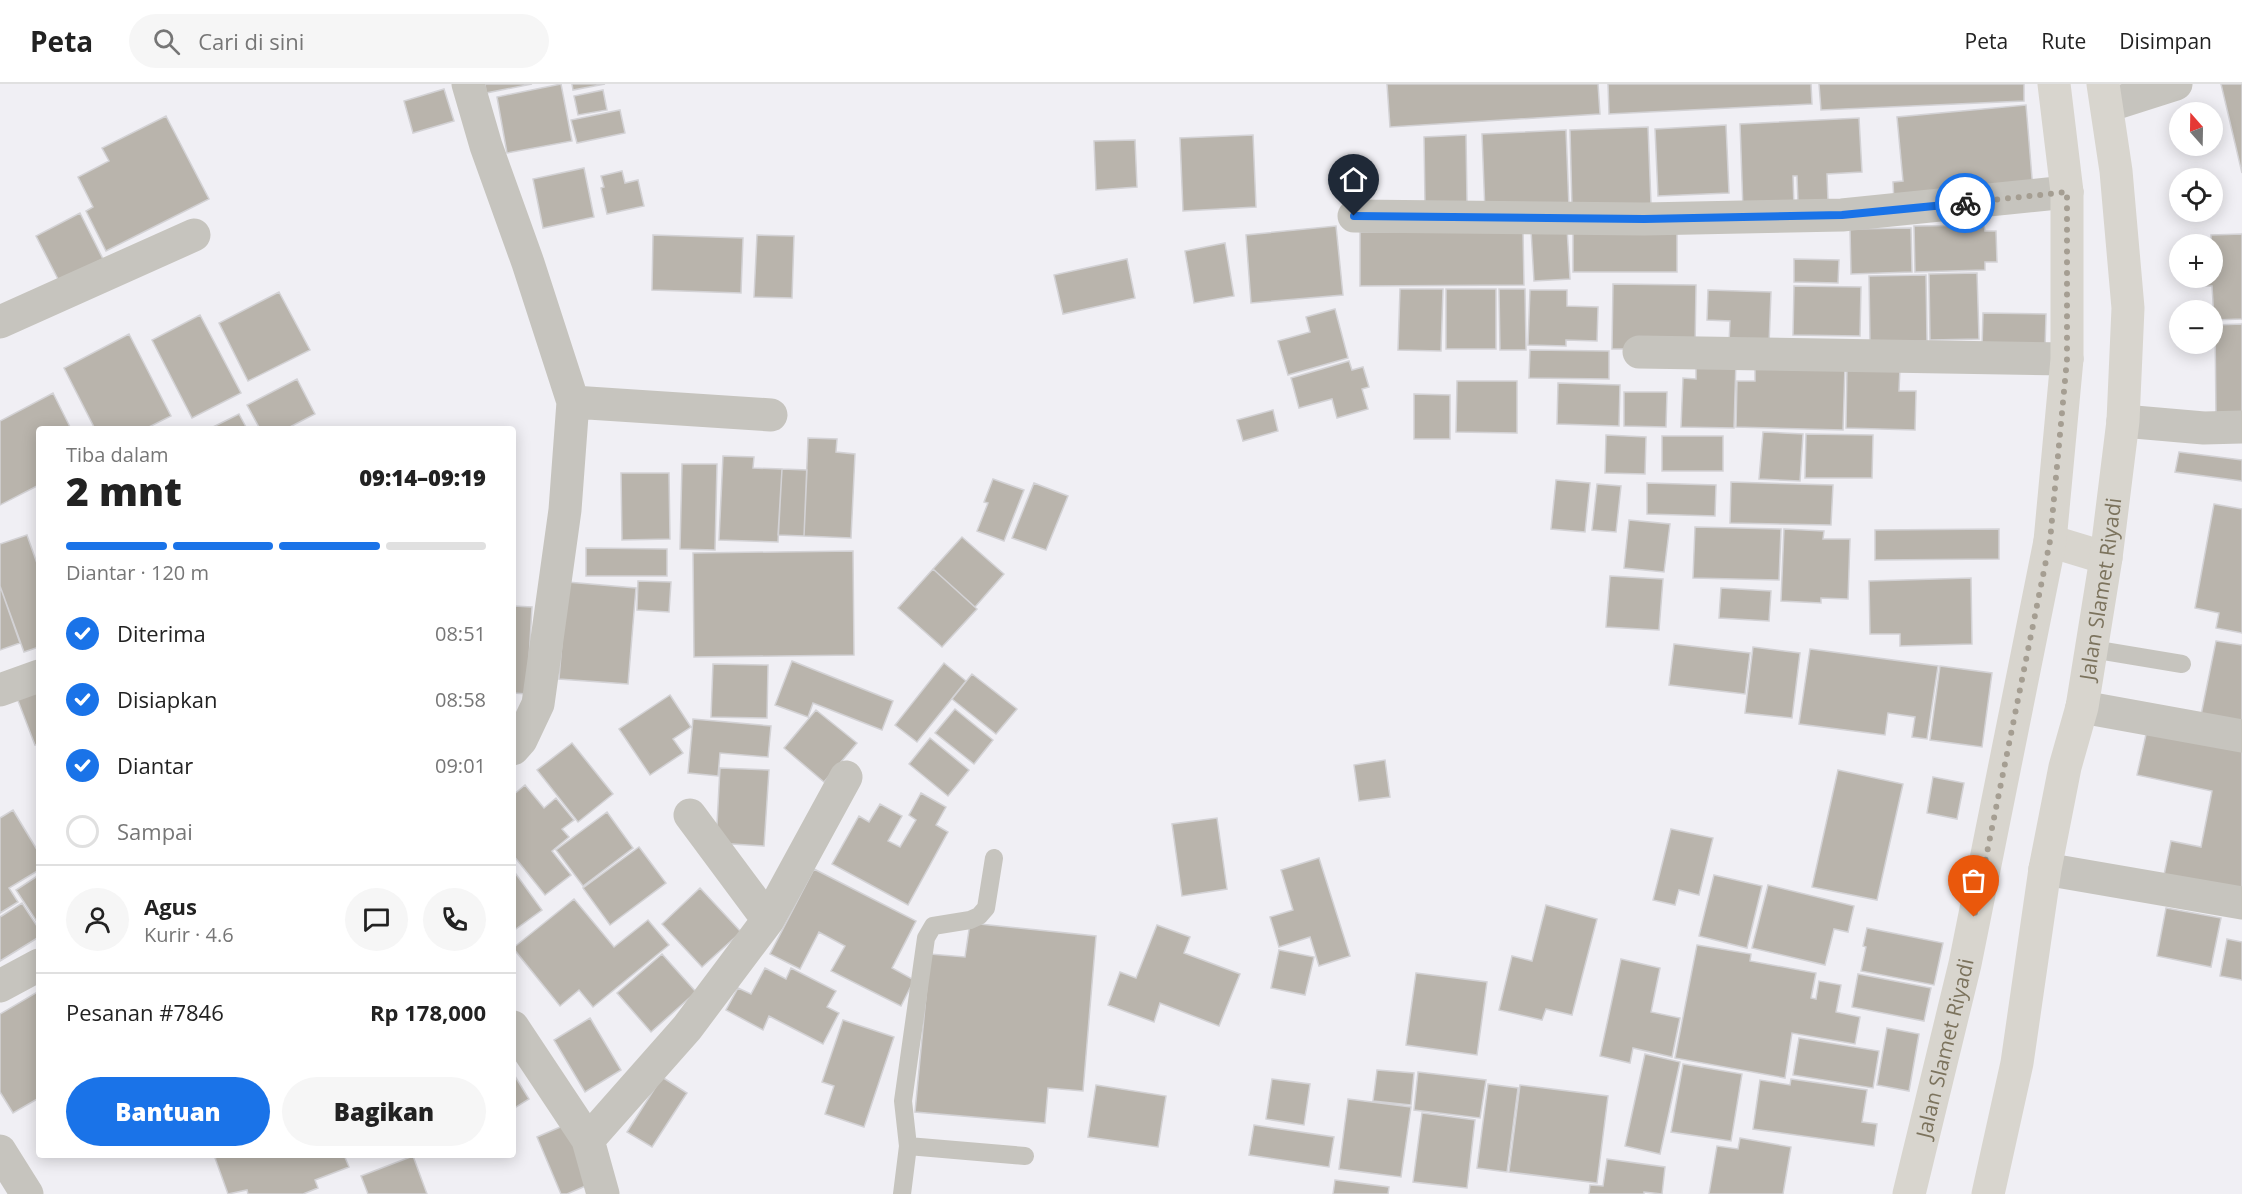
<!DOCTYPE html>
<html lang="id">
<meta charset="utf-8">
<style>
body{margin:0;font-family:"Open Sans",sans-serif;background:#f6f6f6;color:#222;height:100vh;display:flex;flex-direction:column;font-size:22px;white-space:nowrap}
*{box-sizing:border-box;margin:0}
p{font-size:20px;color:#767676}
.icon{flex:none;width:33px;height:33px;fill:none;stroke:currentColor;stroke-width:2;stroke-linecap:round;stroke-linejoin:round}
.map{position:relative;flex:1;overflow:hidden}
.side{position:absolute;left:36px;top:342px;width:480px;height:732px;display:flex;flex-direction:column;background:#fff;border-radius:6px;box-shadow:0 3px 15px #0003}
.side>*{flex:none}
.needle{width:39px;rotate:340deg}
.buttons{position:absolute;left:2169px;top:18px;display:grid;gap:12px}
.buttons a{display:grid;place-items:center;width:54px;height:54px;border-radius:50%;background:#fff;box-shadow:0 3px 15px #0003;font-size:30px}
.pin{position:absolute;display:grid;place-items:center;width:51px;height:51px;color:#fff;margin:-62px -26px;border-radius:50% 50% 50% 0;rotate:-45deg;box-shadow:0 0 6px #0007}
.pin .icon{rotate:45deg}
.courier{position:absolute;display:grid;place-items:center;width:60px;height:60px;margin:-30px;border:4px solid #1a73e8;border-radius:50%;background:#fff;color:#222;box-shadow:0 2px 8px #0007}
.head em{font-style:normal;font-weight:800}
.head div{display:flex;flex-direction:column-reverse}
.head{display:flex;align-items:center;justify-content:space-between;height:102px;padding:0 30px}
h1{font-size:39px;font-weight:800;line-height:45px}
.bar{display:grid;grid-template-columns:repeat(4,1fr);gap:9px 6px;align-content:center;height:72px;padding:0 30px}
.bar i{height:8px;border-radius:4px;background:#e0e0e0}
.bar .current{background:#1a73e8}
.bar p{grid-column:span 4}
.line{display:flex;align-items:center;gap:15px;padding:0 30px;border-top:2px solid #e0e0e0}
.line div{flex:1}
.round{display:grid;place-items:center;flex:none;width:63px;height:63px;border-radius:32px;background:#f6f6f6}
ol{padding:0 30px;list-style:none}
li{display:flex;align-items:center;gap:18px;height:66px}
li p{margin-inline-start:auto}
li .icon{padding:6px;border-radius:50%;background:#1a73e8;color:#fff;stroke-width:4}
li:last-child{color:#767676}
li i{width:33px;height:33px;border:3px solid #e0e0e0;border-radius:50%}
.action{display:flex;gap:12px;margin-top:auto;padding:12px 30px}
.action a{flex:1;height:69px;border-radius:36px;background:#1a73e8;color:#fff;font-size:24px;font-weight:800;line-height:69px;text-align:center}
.action a+a{background:#f6f6f6;color:#222}
header{display:flex;align-items:center;gap:36px;box-sizing:border-box;height:84px;padding:0 30px;background:#fff;border-bottom:2px solid #e0e0e0}
header strong{font-size:28px}
nav{display:flex;gap:33px;margin-inline-start:auto;font-size:21px}
.search{width:420px;height:54px;background:#f6f6f6;display:flex;align-items:center;gap:15px;box-sizing:border-box;padding:0 21px;border-radius:33px;color:#767676;font-size:22px}
.map>svg:first-child{display:block}
.building{fill:#b9b4ac;stroke:#d3d2d5;stroke-width:1.5}
.lines{fill:none;stroke-linecap:round;stroke-linejoin:round}
.lane{stroke:#c6c4be;stroke-width:18}
.street{stroke:#c6c4be;stroke-width:33}
.secondary{stroke:#d8d5ce;stroke-width:33}
.done{stroke:#a59e92;stroke-width:6;stroke-dasharray:0 10.8}
.route{stroke:#1a73e8;stroke-width:8}
.labels{text-anchor:middle;dominant-baseline:central;stroke-width:6;stroke-linejoin:round;paint-order:stroke}
.street-label{font-size:21px;fill:#7c735d;stroke:#fff}
</style>
<header>
<strong>Peta</strong>
<div class="search"><svg class="icon" aria-label="search" viewBox="0 0 24 24"><circle cx="10" cy="10" r="6"/><path d="M15 15l6 6"/></svg>Cari di sini</div>
<nav><a>Peta</a><a>Rute</a><a>Disimpan</a></nav>
</header>
<div class="map">
<svg width="2242" height="1110" viewBox="0 0 2242 1110">
<rect width="100%" height="100%" fill="#f0eff4"/>
<path class="building" d="M485 0H532L486 9Z
M561 0 572 57 507 69 497 13Z
M572 0H605L573 6Z
M1387 0H1598L1600 30 1390 43Z
M1608 0H1811L1812 20 1609 30Z
M1819 0H2024V17L1821 26Z
M2221 0H2242V89Z
M444 5 454 37 413 49 404 17Z
M603 6 607 26 578 31 574 12Z
M2026 21 2033 106 1894 119 1893 98 1903 97 1897 33Z
M620 26 625 49 577 59 571 36Z
M166 32 209 115 106 167 86 127 93 123 78 93 109 77 102 64Z
M1859 34 1862 88 1827 90 1828 117 1798 118 1797 92H1793L1794 124 1743 126 1740 40Z
M1726 41 1729 109 1658 112 1655 45Z
M1648 43 1651 120 1572 124 1570 46Z
M1566 46 1569 124 1485 128 1482 50Z
M1253 51 1256 123 1183 127 1180 54Z
M1466 51 1467 119 1425 120 1424 53Z
M1135 56 1137 103 1096 106 1094 57Z
M584 84 594 133 543 144 533 95Z
M622 87 625 99 638 96 644 122 607 130 601 104 604 103 601 92Z
M80 129 103 175 59 197 36 152Z
M1984 141 1985 147H1996L1997 178H1985V186L1915 188 1914 142Z
M1336 142 1343 211 1251 219 1246 151Z
M1567 144 1570 195 1534 197 1531 146Z
M1911 144 1912 188 1851 190 1850 145Z
M1573 146H1677V188H1573Z
M1523 147 1524 201 1360 202V148Z
M2242 150V235L2214 236 2212 202H2206L2205 194H2212L2211 151Z
M653 151 743 154 741 209 652 206Z
M757 151 794 152 792 214 754 213Z
M1225 159 1234 212 1194 219 1185 167Z
M1127 175 1135 214 1063 230 1054 191Z
M1794 175 1839 176 1838 199 1794 198Z
M1977 189 1979 255 1930 256 1929 190Z
M1926 191 1927 257 1870 258 1869 192Z
M1613 200 1696 201 1695 265H1612Z
M1794 202 1861 203 1860 252 1793 251Z
M1400 205H1443L1441 267 1398 266Z
M1446 205H1496V265H1446Z
M1499 205H1525L1526 266H1500Z
M1530 206H1567V222L1598 223 1597 257 1566 256V262L1528 261Z
M1708 206 1771 208 1769 261 1729 260 1730 237 1707 236Z
M279 208 310 266 248 297 219 239Z
M1335 225 1348 274 1288 291 1278 257 1310 248 1306 233Z
M1983 229 2046 230 2045 265 1982 264Z
M200 231 241 309 192 334 152 256Z
M2242 240V333L2216 334 2215 241Z
M129 250 171 332 145 345H95L64 284Z
M1530 266 1609 267V295L1529 294Z
M1696 275 1736 276 1734 344 1681 343 1683 294 1696 295Z
M1349 277 1352 286 1363 283 1369 303 1362 305 1368 325 1337 334 1332 315 1299 324 1291 294Z
M1755 279 1845 281 1843 346 1736 343 1737 297H1755Z
M1847 282 1900 284 1899 307H1916L1915 346 1846 344Z
M297 295 315 330 286 345H260L247 321Z
M1457 297H1517V349L1456 348Z
M1558 299 1620 301 1619 342 1557 340Z
M1624 308H1667L1666 343 1624 342Z
M53 309 71 345H39V401L0 421V337Z
M1414 310 1450 311V355H1414Z
M1273 326 1278 347 1243 357 1237 336Z
M239 330 247 345H209Z
M1763 348 1803 350 1800 397 1759 395Z
M1806 350 1873 351 1872 394H1805Z
M1606 351 1646 353 1645 390 1605 389Z
M1662 352H1723V387H1662Z
M808 354 837 355 836 368 855 370 851 454 804 452Z
M2179 368 2242 376V397L2175 388Z
M723 372 754 373 753 384 782 385 778 458 719 456Z
M682 380H717L715 466 680 465Z
M782 385 807 386 804 452 778 451Z
M621 389H669L670 455 622 456Z
M993 395 1024 406 1004 457 977 447 988 419 984 418Z
M1556 396 1590 399 1585 448 1551 445Z
M1731 398 1833 401 1831 441 1730 439Z
M1034 399 1068 412 1046 466 1012 454Z
M1647 399 1716 401 1715 432 1647 430Z
M1597 400 1621 402 1616 448 1592 446Z
M2214 420 2242 425V549L2216 544 2219 529 2195 524Z
M1629 436 1670 440 1664 488 1624 484Z
M1695 443 1781 445 1779 496 1693 494Z
M1784 445 1824 447 1823 455H1850L1848 515 1821 514V519L1781 517Z
M1999 445V475L1875 476V446Z
M27 451 39 485V563L24 568 0 502V460Z
M962 453 1004 490 975 523 933 485Z
M586 464 667 465V492H586Z
M853 467 854 571 694 573 693 469Z
M933 485 977 525 942 563 898 524Z
M1610 492 1663 495 1659 546 1606 543Z
M1971 494 1972 560 1900 562V550H1870L1869 497Z
M638 497 671 498 669 528 637 526Z
M567 498 636 504 628 600 559 595Z
M0 502 20 559 0 566Z
M1721 504 1771 507 1769 537 1719 534Z
M513 522 532 523 527 610 513 609Z
M2216 557 2242 561V643L2200 636Z
M1674 560 1750 569 1745 610 1669 601Z
M1753 563 1800 569 1792 634 1745 629Z
M1810 565 1938 582 1927 655 1912 653 1915 633 1888 629 1885 651 1799 640Z
M792 577 893 617 882 646 813 619 808 633 775 621Z
M944 579 966 597 917 658 895 641Z
M713 580 768 581 767 634 711 633Z
M1940 582 1992 589 1982 663 1930 656Z
M972 590 1017 625 996 650 952 615Z
M39 605V660L35 661 17 614Z
M670 611 691 643 673 655 683 669 650 691 619 645Z
M955 625 993 656 974 680 935 649Z
M816 626 857 659 824 698 784 664Z
M693 635 771 642 768 673 720 669 718 692 688 689Z
M2147 646 2242 666V812L2163 796 2171 757 2201 763 2212 707 2137 691Z
M930 654 969 686 948 712 909 680Z
M572 659 613 710 578 738 537 686Z
M1385 676 1390 713 1359 717 1354 681Z
M720 684 769 686 764 762 716 759Z
M1838 686 1903 700 1877 816 1812 803Z
M1933 693 1964 699 1957 735 1927 729Z
M525 701 544 724 556 714 574 736 562 745 569 753 552 767 571 791 545 811 513 771V711Z
M921 709 946 723 936 741 948 748 908 821 832 780 859 732 869 738 880 720 902 732 888 757 900 763 916 736 909 731Z
M13 726 39 769V786L9 804 18 818 0 829V734Z
M607 728 633 764 583 802 556 766Z
M1217 734 1227 805 1182 812 1172 740Z
M1671 745 1713 754 1699 811 1679 806 1675 821 1653 816Z
M639 763 666 799 610 841 583 804Z
M1319 774 1350 872 1319 882 1310 853 1279 863 1270 833 1293 826 1281 786Z
M814 785 916 837 892 884 914 896 901 922 831 887 845 862 819 848 800 885 770 870Z
M513 786 542 826 513 847Z
M39 791V841L16 806Z
M1714 791 1762 802 1747 864 1699 852Z
M1768 801 1854 822 1848 848 1834 845 1825 881 1752 864Z
M700 804 741 848 702 883 662 840Z
M574 815 614 863 648 836 669 861 593 923 579 906 560 922 513 864Z
M22 819 39 845V853L0 877V833Z
M1546 821 1597 835 1572 931 1546 925 1542 936 1499 926 1512 872 1532 877Z
M2166 824 2221 834 2211 883 2157 872Z
M970 839 1096 852 1083 1007 1048 1004 1045 1039 915 1028 930 870 965 873Z
M1157 841 1190 853 1184 869 1240 890 1219 942 1160 919 1154 938 1108 921 1120 888 1136 894Z
M1867 844 1943 859 1934 901 1861 887 1866 863 1863 862Z
M2227 855 2242 858V896L2220 892Z
M1697 861 1751 870 1750 877 1816 889 1811 914 1816 915 1819 897 1841 901 1836 928 1860 933 1855 960 1792 949 1785 994 1675 974Z
M1279 866 1314 873 1305 911 1271 904Z
M662 870 696 908 651 948 617 909Z
M1621 875 1660 884 1651 928 1680 934 1672 973 1633 964 1630 979 1600 972Z
M765 884 786 895 791 884 836 907 827 923 839 929 823 960 769 932 763 946 726 926 738 904 751 910Z
M1416 889 1487 898 1477 971 1406 961Z
M1858 890 1931 904 1924 937 1852 923Z
M39 907V1014L13 1029 0 1008V930Z
M590 934 621 986 585 1008 554 956Z
M843 936 894 953 864 1043 825 1030 834 1002 822 998Z
M1887 944 1919 950 1909 1007 1877 1001Z
M1799 954 1879 967 1873 1004 1793 991Z
M1645 970 1680 978 1660 1070 1625 1062Z
M1683 980 1742 990 1731 1057 1671 1048Z
M1377 986 1414 989 1411 1021 1373 1017Z
M1418 988 1486 996 1480 1034 1414 1026Z
M513 989 529 1015 513 1025Z
M662 993 687 1009 652 1063 627 1048Z
M1272 995 1310 1000 1304 1041 1266 1035Z
M1791 995 1867 1006 1862 1038 1877 1040 1874 1062 1753 1045 1760 996 1790 1001Z
M1488 1000 1518 1004 1507 1088 1477 1084Z
M1096 1001 1166 1012 1158 1063 1088 1053Z
M1520 1001 1608 1012 1597 1099 1509 1088Z
M1348 1015 1411 1023 1401 1093 1339 1085Z
M1422 1029 1475 1036 1467 1104 1413 1098Z
M572 1038 597 1097 567 1110H561L537 1053Z
M1254 1041 1334 1053 1329 1083 1249 1071Z
M1740 1054 1791 1063 1783 1110H1709L1717 1062 1738 1065Z
M223 1071H344L349 1083 315 1096 318 1104 303 1110H248L247 1106 228 1110 215 1074Z
M413 1072 427 1110H368L361 1092Z
M1607 1075 1665 1083 1662 1110 1644 1108V1110H1589L1590 1101 1603 1102Z
M1335 1096 1389 1103 1388 1110H1333Z"/>
<g class="lines">
<path class="lane" d="M2092 565 2182 580
M908 1062 1025 1072
M902 1110 908 1062 903 1017 926 854 933 842 970 836 979 832 986 824 994 774"/>
<path class="street" d="M468 0 486 62 528 179 573 318 565 426 538 620 521 656 513 665
M2107 22 2176 0
M1354 132 1644 135 1842 131 2067 108
M0 238 194 151
M1639 268 2067 275
M573 318 771 331
M2123 337 2204 344 2242 343
M0 606 39 592
M2082 623 2242 652
M690 731 768 836
M2045 785 2242 819
M0 902 39 881
M513 943 588 1056 603 1110
M588 1056 687 944 768 836 846 693
M0 1067 27 1110"/>
<g class="secondary">
<path d="M2050 457 2106 474"/>
<path id="s1" d="M1909 1110 1965 880 2050 457 2067 275V108L2054 0"/>
<path id="s2" d="M1988 1110 2017 979 2045 785 2065 683 2082 623 2106 474 2123 337 2128 224 2116 87 2103 0"/>
</g>
</g>
<g class="lines">
<path class="done" d="M1965 119 2067 108V275L2050 457 1974 833"/>
<path class="route" d="M1354 132 1644 135 1842 131 1965 119"/>
</g>
<g class="labels">
<g class="street-label">
<text stroke="none"><textPath href="#s2" startOffset="616">Jalan Slamet Riyadi</textPath></text>
<text stroke="none"><textPath href="#s1" startOffset="150">Jalan Slamet Riyadi</textPath></text>
</g>
</g>
</svg>
<div class="buttons">
<a><svg class="needle" viewBox="-14 -14 28 28"><path d="M0-13l5 13h-10z" fill="#e53935"/><path d="M0 13l5-13h-10z" fill="#767676"/></svg></a>
<a><svg class="icon" aria-label="locate" viewBox="0 0 24 24"><circle cx="12" cy="12" r="6"/><path d="M12 2v4M12 18v4M2 12h4M18 12h4"/></svg></a>
<a>+</a>
<a>−</a>
</div>
<div class="pin" style="left:1974px;top:833px;background:#ea580c"><svg class="icon" aria-label="bag" viewBox="0 0 24 24"><path d="M5 8h14l-1 12H6zM9 8a3 3 0 0 1 6 0"/></svg></div>
<div class="pin" style="left:1354px;top:132px;background:#1f2937"><svg class="icon" aria-label="home" viewBox="0 0 24 24"><path d="M3 11l9-7 9 7M6 9v11h12V9"/></svg></div>
<div class="courier" style="left:1965px;top:119px"><svg class="icon" aria-label="bike" viewBox="0 0 24 24"><circle cx="6" cy="16" r="4"/><circle cx="18" cy="16" r="4"/><path d="M6 16l4-8h5l3 8M10 8l3 8H6M13 5h3"/></svg></div>
<section class="side">
<div class="head"><div><h1>2 mnt</h1><p>Tiba dalam</p></div><em>09:14–09:19</em></div>
<div class="bar"><i class="current"></i><i class="current"></i><i class="current"></i><i></i><p>Diantar · 120 m</p></div>
<ol>
<li><svg class="icon" aria-label="check" viewBox="0 0 24 24"><path d="M5 12l5 5 9-10"/></svg>Diterima<p>08:51</p></li>
<li><svg class="icon" aria-label="check" viewBox="0 0 24 24"><path d="M5 12l5 5 9-10"/></svg>Disiapkan<p>08:58</p></li>
<li><svg class="icon" aria-label="check" viewBox="0 0 24 24"><path d="M5 12l5 5 9-10"/></svg>Diantar<p>09:01</p></li>
<li><i></i>Sampai</li>
</ol>
<div class="line" style="height:108px"><a class="round"><svg class="icon" aria-label="person" viewBox="0 0 24 24"><circle cx="12" cy="8" r="4"/><path d="M4 21q1-7 8-7t8 7"/></svg></a><div><b>Agus</b><p>Kurir · 4.6</p></div><a class="round"><svg class="icon" aria-label="chat" viewBox="0 0 24 24"><path d="M4 5h16v11H9l-5 4z"/></svg></a><a class="round"><svg class="icon" aria-label="phone" viewBox="0 0 24 24"><path d="M5 4h4l2 5-3 2q2 4 5 5l2-3 5 2v4C11 20 4 13 5 4z"/></svg></a></div>
<div class="line" style="height:78px"><div>Pesanan #7846</div><b>Rp 178,000</b></div>
<div class="action"><a>Bantuan</a><a>Bagikan</a></div>
</section>
</div>
